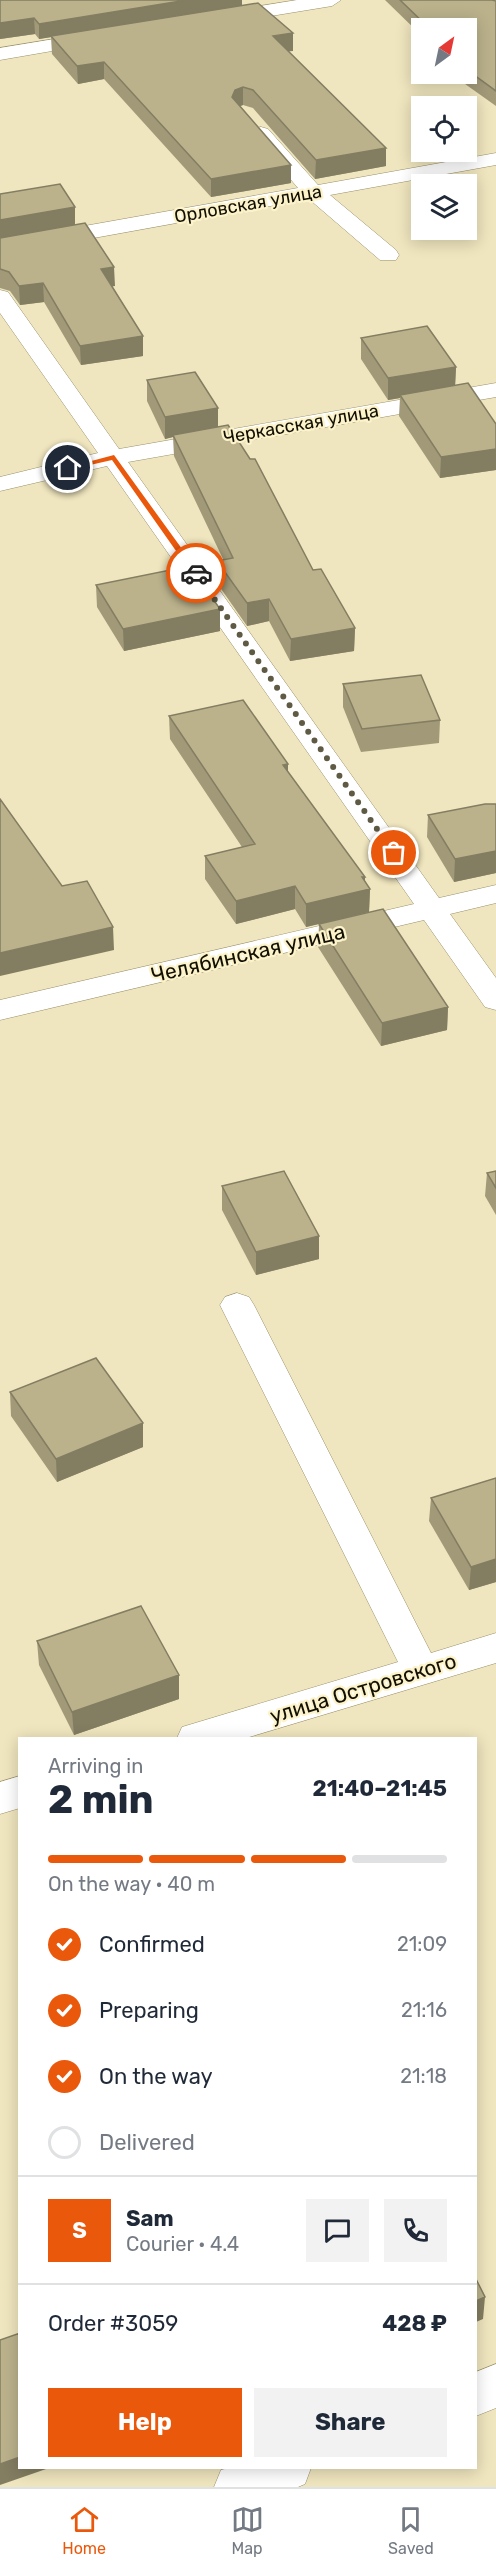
<!DOCTYPE html>
<meta charset="utf-8">
<style>
body{margin:0;font-family:Rubik,sans-serif;background:#f2f2f3;color:#1f2937;height:100vh;display:flex;flex-direction:column;font-size:22px;white-space:nowrap}
*{box-sizing:border-box;margin:0}
p{font-size:20px;color:#747a83}
.icon{flex:none;width:33px;height:33px;fill:none;stroke:currentColor;stroke-width:2;stroke-linecap:round;stroke-linejoin:round}
.map{position:relative;flex:1;overflow:hidden}
.sheet{position:absolute;left:18px;top:1737px;width:459px;height:732px;display:flex;flex-direction:column;background:#fff;border-radius:0px;box-shadow:0 3px 15px #0003}
.sheet>*{flex:none}
.needle{width:39px;rotate:33deg}
.fabs{position:absolute;left:411px;top:18px;display:grid;gap:12px}
.fabs a{display:grid;place-items:center;width:66px;height:66px;border-radius:0px;background:#fff;box-shadow:0 3px 15px #0003;font-size:30px}
.pin{position:absolute;display:grid;place-items:center;width:51px;height:51px;color:#fff;margin:-26px;border:3px solid #fff;border-radius:50%;box-shadow:0 2px 6px #0007}
.courier{position:absolute;display:grid;place-items:center;width:60px;height:60px;margin:-30px;border:4px solid #ea580c;border-radius:50%;background:#fff;color:#222;box-shadow:0 2px 8px #0007}
.head em{font-style:normal;font-weight:700}
.head div{display:flex;flex-direction:column-reverse}
.head{display:flex;align-items:center;justify-content:space-between;height:102px;padding:0 30px}
h1{font-size:39px;font-weight:700;line-height:45px}
.bar{display:grid;grid-template-columns:repeat(4,1fr);gap:9px 6px;align-content:center;height:72px;padding:0 30px}
.bar i{height:8px;border-radius:4px;background:#e0e1e3}
.bar .on{background:#ea580c}
.bar p{grid-column:span 4}
.line{display:flex;align-items:center;gap:15px;padding:0 30px;border-top:2px solid #e0e1e3}
.line div{flex:1}
.round{display:grid;place-items:center;flex:none;width:63px;height:63px;border-radius:0px;background:#f2f2f3}
ol{padding:0 30px;list-style:none}
li{display:flex;align-items:center;gap:18px;height:66px}
li p{margin-inline-start:auto}
li .icon{padding:6px;border-radius:50%;background:#ea580c;color:#fff;stroke-width:4}
li:last-child{color:#747a83}
li i{width:33px;height:33px;border:3px solid #e0e1e3;border-radius:50%}
.action{display:flex;gap:12px;margin-top:auto;padding:12px 30px}
.action a{flex:1;height:69px;border-radius:0px;background:#ea580c;color:#fff;font-size:24px;font-weight:700;line-height:69px;text-align:center}
.action a+a{background:#f2f2f3;color:#1f2937}
.tabs{display:flex;justify-content:space-around;align-items:center;height:84px;border-top:2px solid #e0e1e3;background:#fff;font-size:16px;color:#747a83}
.tabs a{display:grid;justify-items:center;gap:3px}
.tabs .on{color:#ea580c}
.map>svg:first-child{display:block}
.lines{fill:none;stroke-linecap:round;stroke-linejoin:round}
.street-casing{stroke:#99906b;stroke-width:1}
.street{fill:#fff;fill-rule:evenodd}
.wall{fill:#a19978}
.shaded-wall{fill:#837d62}
.building{fill:#bbb28c;stroke:#837d62;stroke-width:1.5}
.route{fill:#ea580c}
.done{stroke:#5f5a44;stroke-width:6;stroke-dasharray:0 10.8}
.labels{text-anchor:middle;dominant-baseline:central;stroke-width:4.5;stroke-linejoin:round;paint-order:stroke}
.far-street-label{font-size:18px;fill:#120f03;stroke:#fcf3ca}
.street-label{font-size:21px;fill:#120f03;stroke:#fcf3ca}
</style>
<div class="map">
<svg width="496" height="2487" viewBox="0 0 496 2487">
<rect width="100%" height="100%" fill="#efe5be"/>
<g class="lines">
<g class="street-casing">
<path id="street" d="M297 0H341L332 6 222 24 212 18 222 12Z
M97 32 104 34 107 38 104 42 0 60V48Z
M261 127 268 129 318 185 496 153V165L330 195 396 250 399 255 396 260H380L309 199 0 255V241L298 188 251 133 254 129Z
M0 290 8 292 119 449 496 383V397L128 462 439 898 496 885V903L450 914 496 978V1010L485 1007 424 920 0 1020V1000L414 904 107 466 0 491V477L98 453 0 313Z
M237 1293 249 1297 254 1305 431 1653 496 1633V1663L246 1738H177L182 1727 398 1662 220 1305 225 1297Z
M20 1776V1808L0 1814V1782Z
M496 2364V2408L476 2416V2372Z
M229 2468H311L305 2484 298 2487H214L221 2470Z"/>
</g>
<use href="#street" class="street"/>
</g>
<path class="wall" d="M0 0H242V6L293 51H288L386 166 315 179 253 108 243 105 240 106 291 165V183L211 197 104 79 78 84 52 54 51 37 39 39 35 34 0 39Z
M385 0H492L496 1V106L451 74H466V28H422V36Z
M0 194 75 207V225L115 286H112L143 336V356L81 365 44 302 20 305 10 291 0 288Z
M361 338 456 367 455 385 496 424V470L440 478 399 416 400 398 388 400 361 359Z
M147 380 218 408V427L313 570 355 628 354 651 290 661 269 621 247 626 217 583V561L223 559 174 456 173 437 165 439 147 401Z
M96 585 220 631 124 651 97 607Z
M343 684 440 720 439 743 361 752 343 707Z
M169 716 288 772 370 889 369 912 306 927 295 909 236 924 205 879V856L242 847 170 739Z
M496 804V873L454 882 427 837 428 815Z
M319 924 448 1007 447 1030 381 1046 318 947Z
M496 1171V1215L485 1196 487 1173Z
M222 1186 319 1259 256 1275 222 1210Z
M10 1392 143 1447 57 1482 11 1416Z
M496 1478V1582L469 1590 429 1521 431 1498Z
M37 1641 179 1675V1699L74 1735 39 1665Z"/>
<path class="shaded-wall" d="M187 0H242V7L39 39V24Z
M34 18 35 34 0 39V23Z
M293 33V51L273 53V36Z
M104 62V79L78 84 77 66Z
M243 87V105L235 108 232 97 235 90Z
M386 148V166L315 179 316 160Z
M291 165V183L211 197V179Z
M75 207V225L0 239V220Z
M114 267 115 286 102 288 101 269Z
M43 283 44 302 20 305 19 286Z
M143 336V356L81 365 80 346Z
M456 367 455 388 400 395V398L388 400V378Z
M218 408V429L173 435V437L165 439V417Z
M496 449V470L440 478 441 457Z
M269 599V621L247 626V603Z
M220 609V631L124 651 123 629Z
M355 628 354 651 290 661 291 639Z
M288 764V787L283 765Z
M496 851V873L454 882 455 859Z
M362 877H365V890L370 889 369 912 306 927V904Z
M295 886V909L236 924V901Z
M113 927 114 950 0 976V953Z
M448 1007 447 1030 381 1046 382 1023Z
M319 1236V1259L256 1275V1252Z
M143 1423V1447L57 1482 56 1459Z
M496 1559V1582L469 1590 471 1567Z
M179 1675V1699L74 1735 72 1712Z
M485 2297 483 2319 476 2322V2301Z
M20 2457V2468H49L0 2485V2464Z"/>
<path class="building" d="M0 0H187L39 24 34 18 0 23Z
M400 0H492L496 1V91L466 69V28H429Z
M258 3 293 33 273 36 386 148 316 160 253 90 243 87 235 90 232 97 291 165 211 179 104 62 77 66 51 36Z
M60 184 75 207 0 220V194Z
M85 223 114 267 101 269 143 336 80 346 43 283 19 286 9 272 0 269V238Z
M427 326 456 367 388 378 361 338Z
M195 372 218 408 165 417 147 380Z
M468 383 496 424V449L441 457 400 395Z
M228 425 250 459H255L313 570 321 569 355 628 291 639 269 599 247 603 217 561 233 558 173 435Z
M190 566 220 609 123 629 96 585Z
M421 675 440 720 362 729 343 684Z
M243 700 288 764 283 765 365 877H362L370 889 306 904 295 886 236 901 205 856 255 844 169 716Z
M0 799 62 886 87 881 113 927 0 953Z
M485 804H496V851L455 859 428 815Z
M383 909 448 1007 382 1023 319 924Z
M284 1171 319 1236 256 1252 222 1186Z
M496 1171V1188L487 1173Z
M96 1358 143 1423 56 1459 10 1392Z
M496 1478V1559L471 1567 431 1498Z
M141 1606 179 1675 72 1712 37 1641Z
M476 2279 485 2297 476 2301Z
M20 2333V2457L0 2464V2340Z"/>
<path class="route" d="M114 455 198 571V575H193L112 460 68 470 65 468Z"/>
<g class="lines">
<path class="done" d="M196 573 394 853"/>
</g>
<g class="labels">
<g class="far-street-label">
<text transform="translate(248 204) rotate(-10)">Орловская улица</text>
<text transform="translate(301 424) rotate(-10)">Черкасская улица</text>
</g>
<g class="street-label">
<text transform="translate(248 953) rotate(-13)">Челябинская улица</text>
<text transform="translate(363 1688) rotate(-17)">улица Островского</text>
</g>
</g>
</svg>
<div class="fabs">
<a><svg class="needle" viewBox="-14 -14 28 28"><path d="M0-13l5 13h-10z" fill="#e53935"/><path d="M0 13l5-13h-10z" fill="#747a83"/></svg></a>
<a><svg class="icon" aria-label="locate" viewBox="0 0 24 24"><circle cx="12" cy="12" r="6"/><path d="M12 2v4M12 18v4M2 12h4M18 12h4"/></svg></a>
<a><svg class="icon" aria-label="layers" viewBox="0 0 24 24"><path d="M12 4l9 5-9 5-9-5zM3 14l9 5 9-5"/></svg></a>
</div>
<div class="pin" style="left:394px;top:853px;background:#ea580c"><svg class="icon" aria-label="bag" viewBox="0 0 24 24"><path d="M5 8h14l-1 12H6zM9 8a3 3 0 0 1 6 0"/></svg></div>
<div class="pin" style="left:68px;top:468px;background:#1f2937"><svg class="icon" aria-label="home" viewBox="0 0 24 24"><path d="M3 11l9-7 9 7M6 9v11h12V9"/></svg></div>
<div class="courier" style="left:196px;top:573px"><svg class="icon" aria-label="car" viewBox="0 0 24 24"><path d="M5 17H2v-5l4-1 3-4h7l3 4 3 1v5h-3M9 17h6M6 11h13"/><circle cx="7" cy="17" r="2"/><circle cx="17" cy="17" r="2"/></svg></div>
<section class="sheet">
<div class="head"><div><h1>2 min</h1><p>Arriving in</p></div><em>21:40–21:45</em></div>
<div class="bar"><i class="on"></i><i class="on"></i><i class="on"></i><i></i><p>On the way · 40 m</p></div>
<ol>
<li><svg class="icon" aria-label="check" viewBox="0 0 24 24"><path d="M5 12l5 5 9-10"/></svg>Confirmed<p>21:09</p></li>
<li><svg class="icon" aria-label="check" viewBox="0 0 24 24"><path d="M5 12l5 5 9-10"/></svg>Preparing<p>21:16</p></li>
<li><svg class="icon" aria-label="check" viewBox="0 0 24 24"><path d="M5 12l5 5 9-10"/></svg>On the way<p>21:18</p></li>
<li><i></i>Delivered</li>
</ol>
<div class="line" style="height:108px"><b class="round" style="background:#ea580c;color:#fff">S</b><div><b>Sam</b><p>Courier · 4.4</p></div><a class="round"><svg class="icon" aria-label="chat" viewBox="0 0 24 24"><path d="M4 5h16v11H9l-5 4z"/></svg></a><a class="round"><svg class="icon" aria-label="phone" viewBox="0 0 24 24"><path d="M5 4h4l2 5-3 2q2 4 5 5l2-3 5 2v4C11 20 4 13 5 4z"/></svg></a></div>
<div class="line" style="height:78px"><div>Order #3059</div><b>428 ₽</b></div>
<div class="action"><a>Help</a><a>Share</a></div>
</section>
</div>
<nav class="tabs">
<a class="on"><svg class="icon" aria-label="home" viewBox="0 0 24 24"><path d="M3 11l9-7 9 7M6 9v11h12V9"/></svg>Home</a>
<a><svg class="icon" aria-label="map" viewBox="0 0 24 24"><path d="M3 6l6-2 6 2 6-2v14l-6 2-6-2-6 2zM9 4v14M15 6v14"/></svg>Map</a>
<a><svg class="icon" aria-label="saved" viewBox="0 0 24 24"><path d="M7 4h10v16l-5-4-5 4z"/></svg>Saved</a>
</nav>
